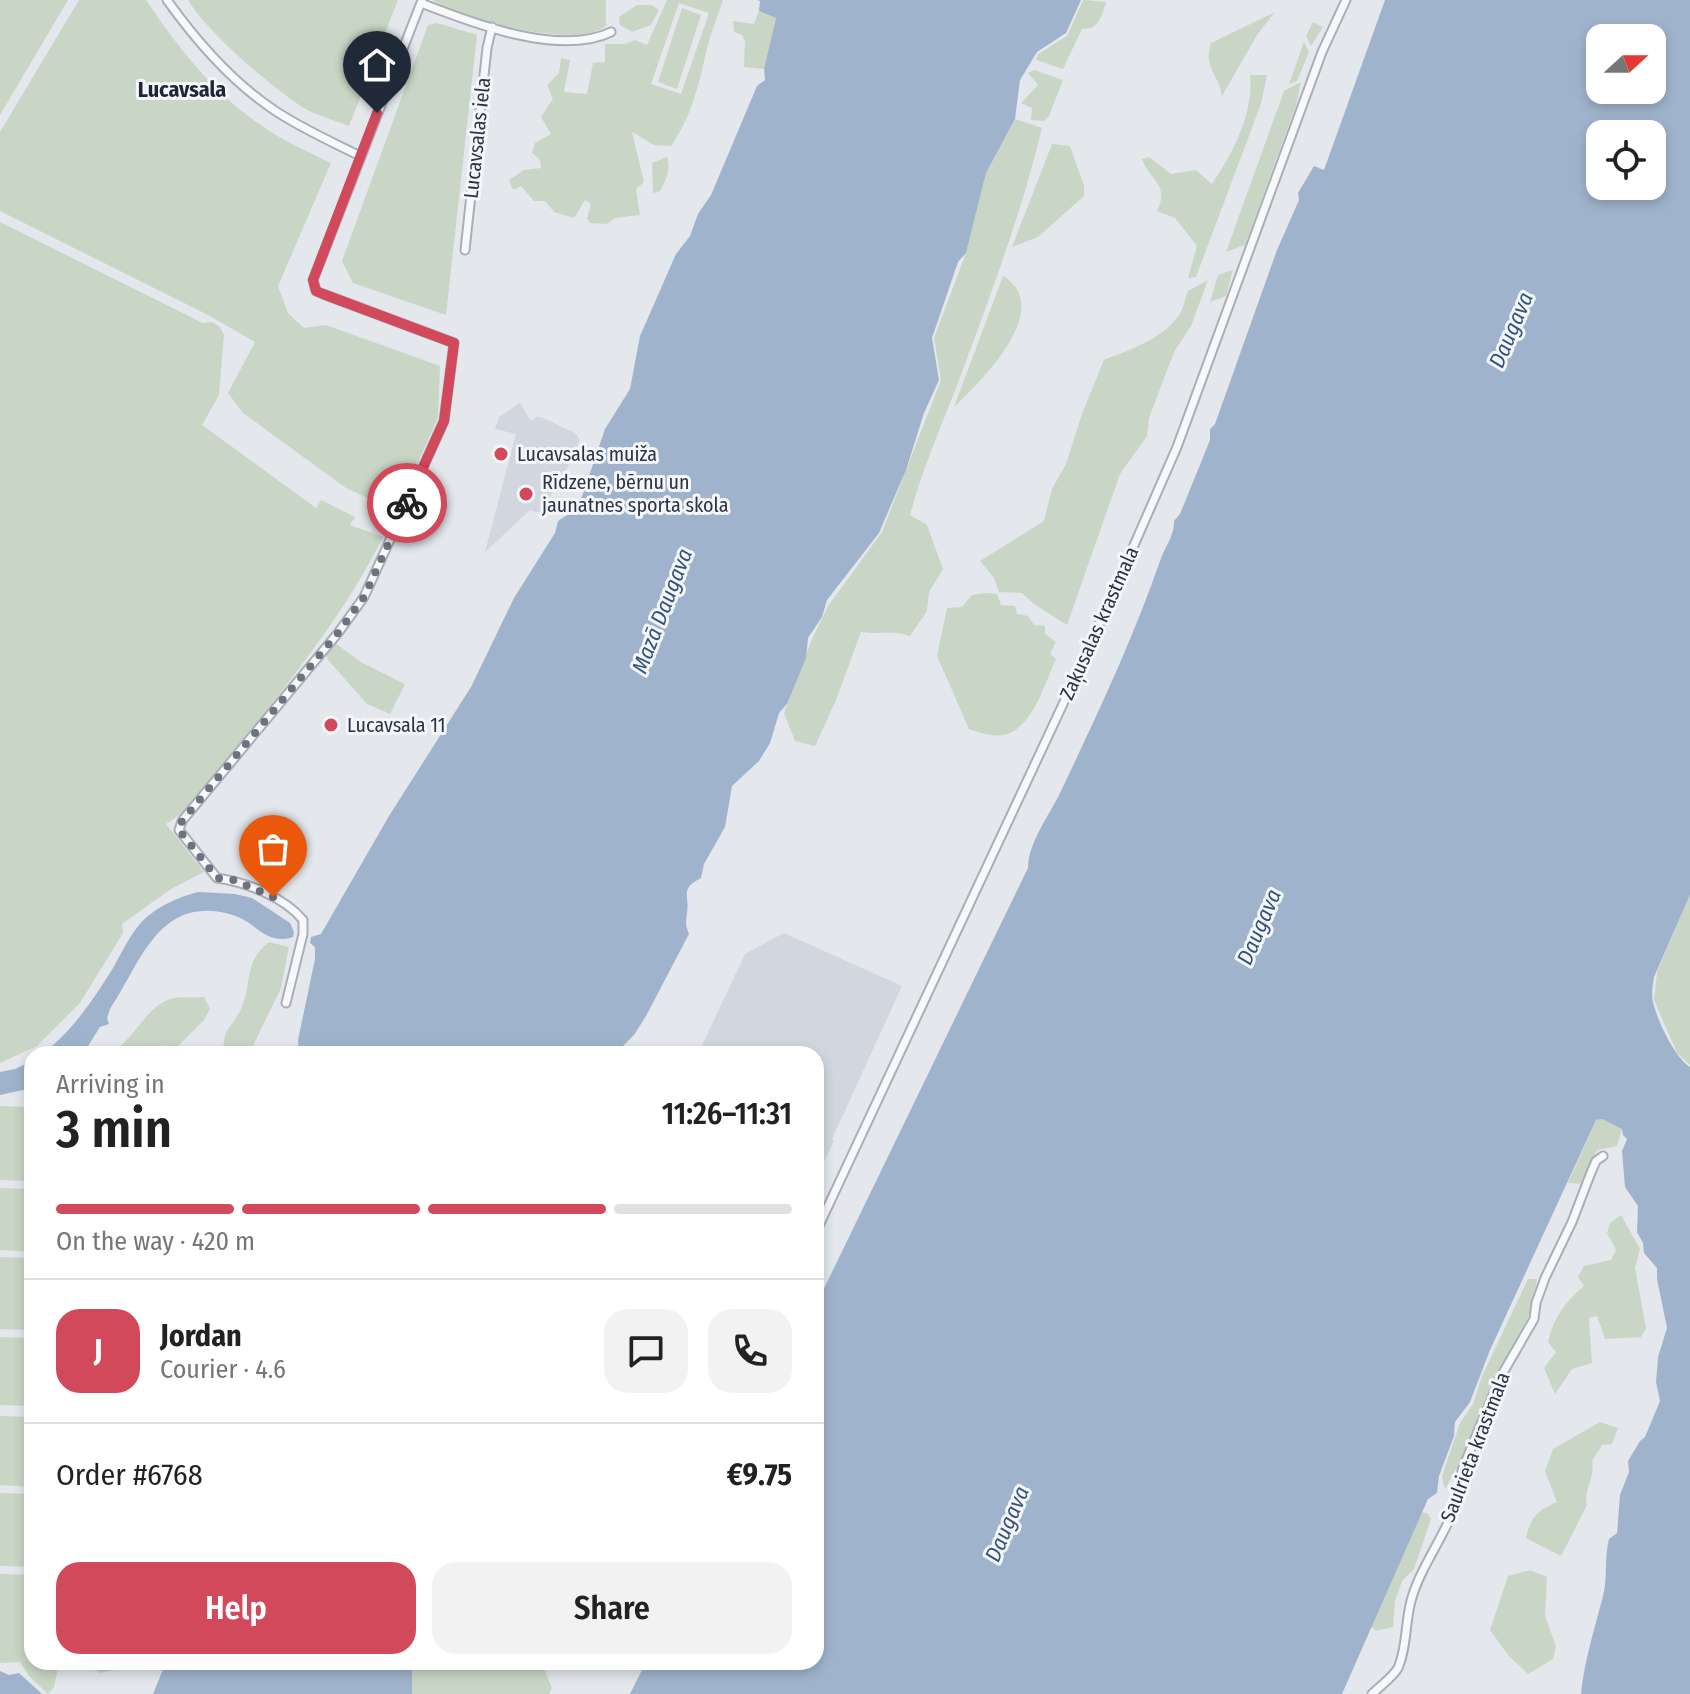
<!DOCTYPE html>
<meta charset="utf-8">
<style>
body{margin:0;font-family:"Fira Sans Condensed",sans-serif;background:#f2f2f2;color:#222;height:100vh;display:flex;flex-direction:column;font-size:30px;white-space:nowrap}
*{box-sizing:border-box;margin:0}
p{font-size:26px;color:#767676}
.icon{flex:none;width:44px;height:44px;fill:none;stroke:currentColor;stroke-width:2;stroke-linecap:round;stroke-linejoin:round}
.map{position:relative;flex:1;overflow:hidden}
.panel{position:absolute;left:24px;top:1046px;width:800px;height:624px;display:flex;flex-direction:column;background:#fff;border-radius:24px;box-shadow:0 4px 12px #0003}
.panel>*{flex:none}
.needle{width:52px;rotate:69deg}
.controls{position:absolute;left:1586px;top:24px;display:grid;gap:16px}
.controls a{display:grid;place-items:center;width:80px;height:80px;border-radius:16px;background:#fff;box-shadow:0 4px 12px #0003;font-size:40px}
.pin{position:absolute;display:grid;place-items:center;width:68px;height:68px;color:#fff;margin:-82px -34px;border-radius:50% 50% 50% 0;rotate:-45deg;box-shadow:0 0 8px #0007}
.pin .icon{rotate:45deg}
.courier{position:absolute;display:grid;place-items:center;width:80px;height:80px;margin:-40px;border:6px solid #d1495b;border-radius:50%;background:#fff;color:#222;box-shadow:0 2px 10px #0007}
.head em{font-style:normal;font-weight:600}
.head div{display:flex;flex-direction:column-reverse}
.head{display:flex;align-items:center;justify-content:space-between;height:136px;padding:0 32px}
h1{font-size:52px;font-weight:600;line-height:60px}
.bar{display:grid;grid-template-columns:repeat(4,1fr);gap:12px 8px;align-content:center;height:96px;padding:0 32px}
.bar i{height:10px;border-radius:6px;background:#e0e0e0}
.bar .on{background:#d1495b}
.bar p{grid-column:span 4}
.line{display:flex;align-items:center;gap:20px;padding:0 32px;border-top:2px solid #e0e0e0}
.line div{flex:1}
.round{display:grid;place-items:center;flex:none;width:84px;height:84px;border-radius:24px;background:#f2f2f2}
.primary-button{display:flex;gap:16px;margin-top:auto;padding:16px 32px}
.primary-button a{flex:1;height:92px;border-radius:24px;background:#d1495b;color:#fff;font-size:32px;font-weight:600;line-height:92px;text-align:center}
.primary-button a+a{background:#f2f2f2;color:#222}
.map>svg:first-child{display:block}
.built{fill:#d2d6de}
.green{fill:#c9d6c5;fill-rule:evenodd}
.water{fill:#9fb4cc;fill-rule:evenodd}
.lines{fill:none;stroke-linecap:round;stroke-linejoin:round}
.minor-casing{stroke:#a9aeb7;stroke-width:11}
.minor{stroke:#f7f8fa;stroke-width:7}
.done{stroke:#6c737f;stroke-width:8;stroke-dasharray:0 14.4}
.route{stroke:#d1495b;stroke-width:10}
.poi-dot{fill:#d1495b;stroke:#f4f6f9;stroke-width:3}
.labels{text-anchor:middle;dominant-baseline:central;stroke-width:6;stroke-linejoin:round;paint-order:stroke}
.street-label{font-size:20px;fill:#2b3445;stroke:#f4f6f9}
.poi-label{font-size:20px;fill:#2b3445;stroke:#f4f6f9;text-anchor:start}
.neighbourhood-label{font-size:22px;font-weight:bold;fill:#1d2536;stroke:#f4f6f9}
.water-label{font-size:22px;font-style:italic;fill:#34527a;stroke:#f4f6f9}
</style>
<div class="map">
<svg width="1690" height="1694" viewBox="0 0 1690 1694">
<rect width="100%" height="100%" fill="#e4e7ec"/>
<path class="built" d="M520 403 531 421 537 417 543 418 575 433 580 440 566 471 540 513 530 510 485 552 516 434 495 429 499 417Z
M784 933 902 986 832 1139 834 1140 816 1180V1054H698L745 954Z"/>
<path class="green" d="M0 0H68L0 115Z
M79 0H146C179 49 215 95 265 128 285 142 309 152 331 163L278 286 288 313 304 328 326 325 440 366 438 418 396 511 346 488 243 413 228 393 255 342 208 315 0 211V132Z
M188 0H398L349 126C334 120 315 115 302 107 270 86 206 31 188 0Z
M433 0H606V25C582 51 458 19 433 0Z
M667 0H723C718 16 711 32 707 48 699 83 693 114 671 146L654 145 632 132 644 182 636 189 640 215 615 218 607 224 590 223 587 218 591 204 585 200 574 218 554 212 545 201H534L521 186 513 190 509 180 524 170 541 168 540 160 532 153 535 143 551 134 541 117 553 99 547 85 559 73 561 58 570 60 564 92 587 94 593 63 605 62V44H625L635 40 647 45ZM679 3 709 13 681 94 651 84Z
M1083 0 1106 2C1101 17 1100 29 1082 29L1063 69 1036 60 1038 54 1067 36Z
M637 5H651L659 10 651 25 632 32 620 25 619 17Z
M682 8 701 15 677 89 658 82Z
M759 11 776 18 764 69 744 67 745 42 742 35 734 32 733 21 754 24Z
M1275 12 1257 35 1222 96C1219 74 1203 68 1211 43Z
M1313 22 1323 27 1311 46 1306 36Z
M437 23 477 35 446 315 353 283 342 261 428 25Z
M1304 42 1309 52 1297 81 1289 84Z
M1034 70 1063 80 1049 116 1044 121 1031 120 1032 108 1021 103 1038 85 1028 73Z
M1250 75H1267L1261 104 1196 277 1188 278 1197 246 1175 218 1157 211C1170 185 1151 182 1142 159L1149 157 1171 174 1196 170 1212 184C1233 153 1254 113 1250 75Z
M1301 82 1296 105 1245 245 1226 252 1284 91Z
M1015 119 1042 128C1021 215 989 299 958 383 941 427 922 469 910 515L927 525 943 569 929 592 927 611 910 636C892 630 879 635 861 632L836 700 815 746 795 741 784 713 812 639 828 606 882 532 941 380 934 338 966 253 986 173Z
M1052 144 1070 146 1084 186V196L1038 237 1012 247Z
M667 157C671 170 666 180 660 191L653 193 652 163Z
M0 222 203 323 212 322 220 327 224 335 219 395 202 425 316 508 321 500 355 517 350 525 383 537C346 611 299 669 248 734 224 765 200 804 166 824L204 872 171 889 122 924 123 933 80 1003 37 1046 0 1063Z
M1233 270 1226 296 1210 302 1218 275Z
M1003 276C1056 308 980 382 954 407Z
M1208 280 1191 326 1174 352 1149 418 1147 436 1120 474 1067 625 1034 604 1022 593 999 592 994 578 980 561 1044 521 1052 489 1066 464 1083 411 1104 360C1129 350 1163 339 1179 315 1184 308 1185 298 1188 291Z
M986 593 997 594 1001 605 1015 606 1017 614 1028 616 1034 625 1045 626V634L1056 642 1050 654 1056 659C1045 682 1034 725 1007 734 996 738 980 733 969 729L937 656 947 608 962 607 972 595Z
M335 643 361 662 405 684 390 714 367 704 328 660 326 653Z
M1690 895V1065L1677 1053 1654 1000 1657 972Z
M269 942 289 947 281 988 250 1052 226 1054 223 1052C225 1024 229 1032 240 1011 254 984 241 965 269 942Z
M204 997 210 1009 204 1020 174 1050 162 1045 154 1054H110C135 1039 146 1006 171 999 181 996 194 998 204 997Z
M0 1106 32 1107V1181L0 1180Z
M1602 1119 1622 1129 1617 1146 1597 1150 1584 1184 1568 1183 1596 1120Z
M0 1188 32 1189V1252L0 1250Z
M1621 1215 1640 1249 1635 1268 1646 1328 1641 1337 1605 1339 1597 1316 1589 1318 1592 1363 1572 1369 1555 1394 1544 1368 1556 1352 1548 1342C1553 1318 1566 1301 1584 1286L1578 1277 1584 1266 1611 1260 1616 1250 1607 1233 1610 1223Z
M0 1257 32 1258V1330L0 1329Z
M1528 1279H1537L1531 1311 1494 1381 1469 1445 1445 1489 1442 1476 1460 1423 1473 1404 1482 1376Z
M0 1337 32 1338V1406L0 1405Z
M0 1416 32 1417V1487L0 1485Z
M1600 1422 1618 1428 1612 1444 1602 1445 1592 1461C1596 1477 1583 1489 1587 1505L1561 1556 1526 1538C1531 1516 1538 1510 1557 1502L1545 1471 1553 1449Z
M0 1493 32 1494V1567L0 1566Z
M1418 1512 1427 1513 1431 1519 1414 1569 1402 1581 1395 1601 1393 1627 1376 1631 1367 1623Z
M1530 1570 1547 1577 1545 1616 1556 1646 1553 1659 1528 1674 1508 1655 1490 1630 1508 1576Z
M0 1574 32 1575V1662H59L54 1687 48 1694 30 1677 20 1662 0 1663Z
M83 1662H125L123 1668 100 1673Z
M412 1662H546L544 1669 552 1688 549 1694H412Z"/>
<path class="water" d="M757 0H1081L1066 33 1037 52 1020 80 1015 119 986 173 966 253 958 262 932 338 939 380 924 413 906 470 879 533 827 600 822 617 808 638 806 658 787 704 779 713 770 743 759 761 732 786 725 827 704 864 701 878C679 889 690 895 687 913 686 922 685 925 689 934L646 1016 634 1035 615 1054H299L298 1040 315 959V947L310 943 311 937 321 934 389 816 471 687 514 598 555 533 558 521 578 508 605 429 630 389 640 336 676 254 690 236 698 214 711 195 757 86 765 80 764 69 776 18 759 11 760 1Z
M1385 0H1690V895L1654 977C1653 985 1651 994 1653 1002 1657 1020 1675 1058 1690 1067V1694H1581C1584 1661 1595 1628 1603 1596 1608 1577 1604 1558 1609 1539L1617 1533 1620 1495 1629 1472 1628 1461 1640 1441 1645 1437 1660 1401 1656 1382 1658 1357 1667 1328 1657 1279V1268L1644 1253 1643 1243 1637 1232 1638 1206 1625 1187 1622 1151 1627 1139 1623 1135 1622 1129 1602 1119 1596 1120 1490 1350 1470 1402 1455 1422 1454 1436 1439 1476 1437 1493 1428 1499 1342 1694H630L646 1662H816V1305L1028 868C1028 843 1050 814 1061 791 1097 715 1133 639 1160 561 1164 548 1175 535 1174 521L1180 514 1210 440V429L1215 424 1277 250 1299 200 1298 193 1314 166 1324 170ZM1600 38H1652V90H1600ZM1600 134H1652V186H1600Z
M199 892 235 894 252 898 290 923 294 932 293 937C276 943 265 935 253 926 242 917 227 912 212 911 154 907 137 970 110 1009L107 1018 109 1024 100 1027 83 1054H42C71 1033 94 999 113 968 121 954 129 937 139 925 152 909 179 896 199 892Z
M32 1061V1088L0 1095V1072L15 1069Z
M166 1662H412V1694H153Z
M0 1671 9 1675 19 1673 42 1694H0Z"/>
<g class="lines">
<g class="minor-casing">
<path id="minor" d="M167 0C197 42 234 84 277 112 303 129 332 142 360 156
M421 3C472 23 559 57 611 32
M465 250 487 48 492 27
M286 1003 303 934V920C284 897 246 882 217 878L179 830 182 821 338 633 364 597 444 421 454 343 323 294 316 291 313 280 422 0
M816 1232 1085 657 1177 447 1322 52 1346 0
M1372 1694C1379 1687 1393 1677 1398 1668 1407 1648 1405 1623 1411 1601 1423 1556 1462 1518 1462 1470L1500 1378 1534 1319 1536 1303 1545 1278 1572 1222 1590 1175 1596 1161 1603 1156"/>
</g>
<use href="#minor" class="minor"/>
</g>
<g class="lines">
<path class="done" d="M273 897 234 880 217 878 179 830 182 821 338 633 364 597 407 503"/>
<path class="route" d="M377 113 313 280 316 291 323 294 454 343 444 421 407 503"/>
</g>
<g class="poi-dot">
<circle cx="501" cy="454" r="8"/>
<circle cx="526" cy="494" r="8"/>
<circle cx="331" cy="725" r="8"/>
</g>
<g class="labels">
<g class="street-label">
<text transform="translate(477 138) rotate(-84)">Lucavsalas iela</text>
<text transform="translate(1099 623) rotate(-66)">Zaķusalas krastmala</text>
<text transform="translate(1475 1447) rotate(-69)">Saulrieta krastmala</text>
</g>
<g class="poi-label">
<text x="517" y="454">Lucavsalas muiža</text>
<text x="542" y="482">Rīdzene, bērnu un<tspan x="542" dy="23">jaunatnes sporta skola</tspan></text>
<text x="347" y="725">Lucavsala 11</text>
</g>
<g class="neighbourhood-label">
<text x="182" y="89">Lucavsala</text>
</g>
<g class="water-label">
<text transform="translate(1511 330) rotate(-67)">Daugava</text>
<text transform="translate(662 611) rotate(-69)">Mazā Daugava</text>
<text transform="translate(1259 927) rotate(-67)">Daugava</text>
<text transform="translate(1007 1524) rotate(-67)">Daugava</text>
</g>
</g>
</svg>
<div class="controls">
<a><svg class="needle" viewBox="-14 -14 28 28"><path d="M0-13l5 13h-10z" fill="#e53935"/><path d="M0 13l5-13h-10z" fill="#767676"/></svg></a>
<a><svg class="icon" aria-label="locate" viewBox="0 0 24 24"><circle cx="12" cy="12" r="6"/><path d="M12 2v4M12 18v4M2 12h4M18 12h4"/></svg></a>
</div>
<div class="pin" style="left:273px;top:897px;background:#ea580c"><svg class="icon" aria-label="bag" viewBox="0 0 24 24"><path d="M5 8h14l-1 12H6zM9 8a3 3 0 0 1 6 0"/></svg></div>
<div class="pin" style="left:377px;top:113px;background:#1f2937"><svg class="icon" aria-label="home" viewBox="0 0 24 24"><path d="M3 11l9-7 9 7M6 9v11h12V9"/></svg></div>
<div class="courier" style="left:407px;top:503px"><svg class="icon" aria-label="bike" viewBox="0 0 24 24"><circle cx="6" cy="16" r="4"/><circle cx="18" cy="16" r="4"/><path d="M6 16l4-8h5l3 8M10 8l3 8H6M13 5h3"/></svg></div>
<section class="panel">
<div class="head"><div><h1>3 min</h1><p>Arriving in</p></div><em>11:26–11:31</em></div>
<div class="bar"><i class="on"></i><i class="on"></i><i class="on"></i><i></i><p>On the way · 420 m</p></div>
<div class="line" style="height:144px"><b class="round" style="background:#d1495b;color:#fff">J</b><div><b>Jordan</b><p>Courier · 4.6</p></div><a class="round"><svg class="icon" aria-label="chat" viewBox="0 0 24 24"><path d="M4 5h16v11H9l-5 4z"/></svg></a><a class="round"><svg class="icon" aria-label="phone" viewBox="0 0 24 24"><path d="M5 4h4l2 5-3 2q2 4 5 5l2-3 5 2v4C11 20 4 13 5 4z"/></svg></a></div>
<div class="line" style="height:104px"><div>Order #6768</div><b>€9.75</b></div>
<div class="primary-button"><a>Help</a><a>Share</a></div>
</section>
</div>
